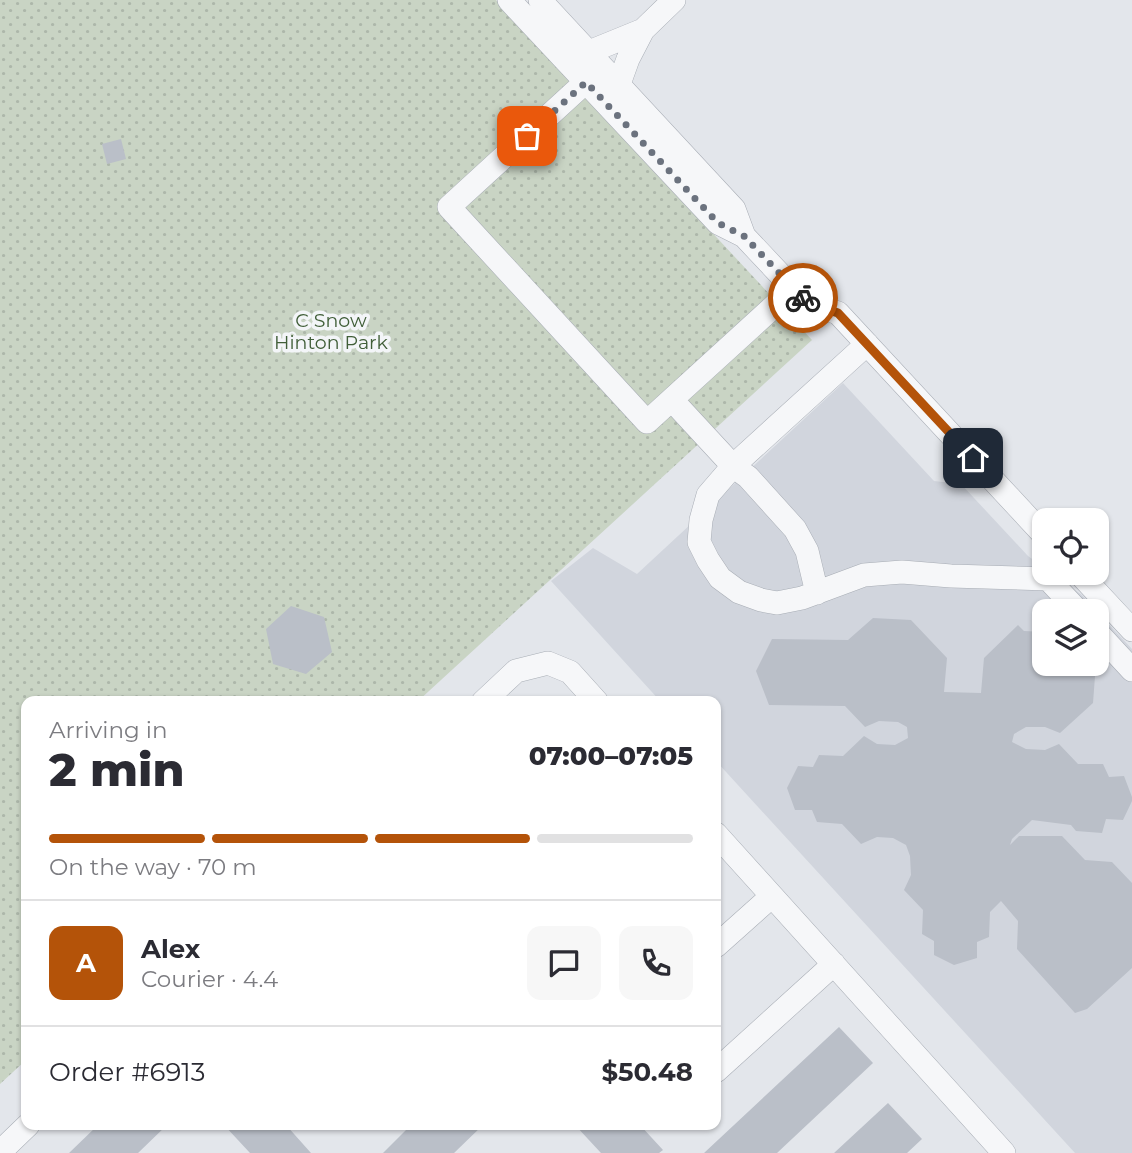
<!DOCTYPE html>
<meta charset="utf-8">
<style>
body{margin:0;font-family:Montserrat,sans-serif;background:#f7f7f7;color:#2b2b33;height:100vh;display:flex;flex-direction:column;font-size:26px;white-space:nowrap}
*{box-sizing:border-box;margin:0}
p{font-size:23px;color:#7c7c81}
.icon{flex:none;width:38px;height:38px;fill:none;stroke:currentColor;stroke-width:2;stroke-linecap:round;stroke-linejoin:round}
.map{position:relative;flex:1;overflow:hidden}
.details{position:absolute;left:21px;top:696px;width:700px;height:434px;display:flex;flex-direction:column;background:#fff;border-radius:14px;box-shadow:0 2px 5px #0004}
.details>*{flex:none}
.controls{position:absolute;left:1032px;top:508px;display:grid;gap:14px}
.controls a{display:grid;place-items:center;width:77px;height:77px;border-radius:14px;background:#fff;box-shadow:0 2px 5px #0004;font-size:35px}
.pin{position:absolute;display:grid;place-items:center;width:60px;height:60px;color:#fff;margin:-30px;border-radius:14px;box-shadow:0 4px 10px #0006}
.courier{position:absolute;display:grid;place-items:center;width:70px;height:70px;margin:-35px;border:5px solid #b45309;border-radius:50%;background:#fff;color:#222;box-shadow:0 2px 9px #0007}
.overview em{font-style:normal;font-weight:800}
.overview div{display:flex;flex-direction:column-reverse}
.overview{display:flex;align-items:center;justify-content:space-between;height:119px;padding:0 28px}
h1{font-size:46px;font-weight:800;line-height:52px}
.bar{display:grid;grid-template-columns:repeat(4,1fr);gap:10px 7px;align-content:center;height:84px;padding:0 28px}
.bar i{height:9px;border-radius:5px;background:#e1e1e2}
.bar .active{background:#b45309}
.bar p{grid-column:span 4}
.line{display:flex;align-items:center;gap:18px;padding:0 28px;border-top:2px solid #e1e1e2}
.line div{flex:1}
.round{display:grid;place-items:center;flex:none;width:74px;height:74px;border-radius:14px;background:#f7f7f7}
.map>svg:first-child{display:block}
.built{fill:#d1d5dd}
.grass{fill:url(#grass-dots)}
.building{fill:#babfc8}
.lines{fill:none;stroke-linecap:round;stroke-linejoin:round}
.minor-casing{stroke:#a8adb5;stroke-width:24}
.minor{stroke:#f6f7f9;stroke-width:23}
.done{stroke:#6b727e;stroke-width:7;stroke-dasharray:0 12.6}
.route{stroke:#b45309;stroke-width:9}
.labels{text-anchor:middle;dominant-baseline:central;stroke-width:7;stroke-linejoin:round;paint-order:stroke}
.park-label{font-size:19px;fill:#405e38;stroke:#f3f5f8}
</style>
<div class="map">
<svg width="1132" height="1153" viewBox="0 0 1132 1153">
<defs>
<pattern id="grass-dots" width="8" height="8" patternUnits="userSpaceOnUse" patternTransform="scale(1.75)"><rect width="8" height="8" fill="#c9d4c4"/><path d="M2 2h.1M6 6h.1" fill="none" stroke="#adb7aa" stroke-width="1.8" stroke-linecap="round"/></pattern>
</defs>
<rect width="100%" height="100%" fill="#e3e6eb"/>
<path class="built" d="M843 383 934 481 961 484 1028 556 1082 595 1096 611H1045V663H1097V612L1132 649V1153H1075L716 761V702H661L551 581 593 548 637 574Z"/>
<path class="grass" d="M0 0H496L812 340 417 702H26V1060L0 1084Z"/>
<path class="building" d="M121 139 126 159 107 164 102 144Z
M291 606 324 617 332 652 306 674 273 664 266 629Z
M873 618 911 620 947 658 944 692 981 693 984 658 1018 625 1024 631 1045 632V663H1096L1093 703 1060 733 1045 727H1026L1014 734 1012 742 1026 749 1045 750 1059 744 1078 764H1103L1109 777 1124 776 1132 797V801L1123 820 1106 819 1102 833 1076 831 1071 825 1032 820 1012 839 1010 845 1019 836H1062L1085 860 1112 862 1132 883V968L1087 1009 1075 1013 1017 949 1018 921 1001 901 990 912 989 937 977 942V958L954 965 934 955V941L922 934 923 910 904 890 911 875 910 856 906 845 893 838 877 837 861 844 842 824 817 822 812 810H795L787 788 798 766 813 767 819 755 843 756 864 736 877 744 895 745 908 738 907 727 898 722 879 721 865 727 845 706 769 705 756 671 772 639 848 640Z
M839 1027 873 1063 777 1153H704Z
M888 1103 922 1139 907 1153H834Z
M98 1125H167L138 1153H69Z
M224 1125H286L311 1153H250Z
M411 1125H483L454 1153H383Z
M575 1125H640L663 1150 659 1153H601Z"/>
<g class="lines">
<g class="minor-casing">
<path id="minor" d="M509 0 718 223 744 236 806 302 838 313 1045 536
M540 0 734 209 744 236
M589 52 643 30
M602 67 449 207 647 422 794 288
M619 84 628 59 643 30 674 0
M867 344 733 466 708 495 701 520 699 542 708 560 720 578 739 592 761 600 777 603 802 598 864 575 902 572 951 576 1048 579
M672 400 733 466 748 477 795 529 807 551 817 593
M1056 572 1048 579 1078 611
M1078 572 1132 630
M1097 632 1132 670
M483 702 516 671 548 663 570 672 597 702
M716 834 1004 1153
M716 946 772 896
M716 1071 834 964
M0 1152 28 1125"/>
</g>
<use href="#minor" class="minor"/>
</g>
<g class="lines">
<path class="done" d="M527 136 586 82 718 223 744 236 803 298"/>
<path class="route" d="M803 298 806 302 838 313 973 458"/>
</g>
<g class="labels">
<g class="park-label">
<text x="331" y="320">C Snow<tspan x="331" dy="22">Hinton Park</tspan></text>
</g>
</g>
</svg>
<div class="controls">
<a><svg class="icon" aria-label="locate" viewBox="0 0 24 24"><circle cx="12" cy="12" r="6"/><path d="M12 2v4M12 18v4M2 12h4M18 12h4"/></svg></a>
<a><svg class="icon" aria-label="layers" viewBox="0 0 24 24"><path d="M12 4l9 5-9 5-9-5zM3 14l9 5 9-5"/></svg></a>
</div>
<div class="pin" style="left:527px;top:136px;background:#ea580c"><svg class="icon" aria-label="bag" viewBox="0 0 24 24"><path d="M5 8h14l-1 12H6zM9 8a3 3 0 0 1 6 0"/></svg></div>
<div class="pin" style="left:973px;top:458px;background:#1f2937"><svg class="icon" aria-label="home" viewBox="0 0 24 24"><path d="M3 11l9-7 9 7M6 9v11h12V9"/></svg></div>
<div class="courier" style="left:803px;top:298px"><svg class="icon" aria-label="bike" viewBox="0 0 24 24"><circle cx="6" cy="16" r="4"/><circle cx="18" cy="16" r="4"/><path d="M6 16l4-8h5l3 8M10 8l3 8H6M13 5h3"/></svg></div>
<section class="details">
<div class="overview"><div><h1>2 min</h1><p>Arriving in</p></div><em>07:00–07:05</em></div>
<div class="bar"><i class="active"></i><i class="active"></i><i class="active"></i><i></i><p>On the way · 70 m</p></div>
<div class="line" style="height:126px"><b class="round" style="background:#b45309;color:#fff">A</b><div><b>Alex</b><p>Courier · 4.4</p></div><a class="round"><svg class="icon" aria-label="chat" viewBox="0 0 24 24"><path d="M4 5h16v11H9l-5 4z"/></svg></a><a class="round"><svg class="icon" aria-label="phone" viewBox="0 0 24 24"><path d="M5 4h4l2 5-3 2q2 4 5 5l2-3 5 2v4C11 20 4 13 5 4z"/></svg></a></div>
<div class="line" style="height:91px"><div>Order #6913</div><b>$50.48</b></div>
</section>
</div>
